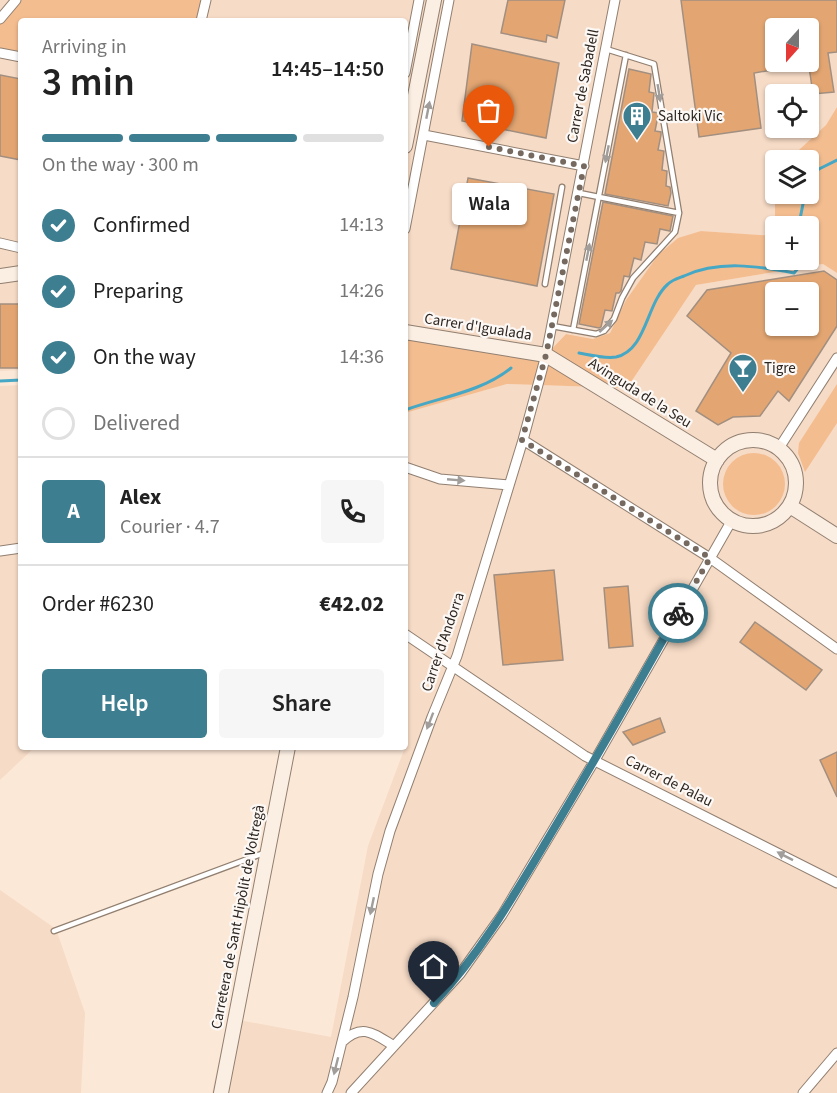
<!DOCTYPE html>
<meta charset="utf-8">
<style>
body{margin:0;font-family:"Source Sans 3",sans-serif;background:#f6f6f6;color:#222;height:100vh;display:flex;flex-direction:column;font-size:22px;white-space:nowrap}
*{box-sizing:border-box;margin:0}
p{font-size:20px;color:#767676}
.icon{flex:none;width:33px;height:33px;fill:none;stroke:currentColor;stroke-width:2;stroke-linecap:round;stroke-linejoin:round}
.map{position:relative;flex:1;overflow:hidden}
.drawer{position:absolute;left:18px;top:18px;width:390px;height:732px;display:flex;flex-direction:column;background:#fff;border-radius:6px;box-shadow:0 2px 4px #0004}
.drawer>*{flex:none}
.needle{width:39px;rotate:201deg}
.controls{position:absolute;left:765px;top:18px;display:grid;gap:12px}
.controls a{display:grid;place-items:center;width:54px;height:54px;border-radius:6px;background:#fff;box-shadow:0 2px 4px #0004;font-size:30px}
.pin{position:absolute;display:grid;place-items:center;width:51px;height:51px;color:#fff;margin:-62px -26px;border-radius:50% 50% 50% 0;rotate:-45deg;box-shadow:0 0 6px #0007}
.pin .icon{rotate:45deg}
.courier{position:absolute;display:grid;place-items:center;width:60px;height:60px;margin:-30px;border:4px solid #3d7e91;border-radius:50%;background:#fff;color:#222;box-shadow:0 2px 8px #0007}
.bubble{position:absolute;height:42px;border-radius:6px;background:#fff;box-shadow:0 2px 4px #0004;font-size:20px;font-weight:600;line-height:42px;text-align:center}
.head em{font-style:normal;font-weight:600}
.head div{display:flex;flex-direction:column-reverse}
.head{display:flex;align-items:center;justify-content:space-between;height:102px;padding:0 24px}
h1{font-size:39px;font-weight:600;line-height:45px}
.bar{display:grid;grid-template-columns:repeat(4,1fr);gap:9px 6px;align-content:center;height:72px;padding:0 24px}
.bar i{height:8px;border-radius:4px;background:#e0e0e0}
.bar .on{background:#3d7e91}
.bar p{grid-column:span 4}
.line{display:flex;align-items:center;gap:15px;padding:0 24px;border-top:2px solid #e0e0e0}
.line div{flex:1}
.round{display:grid;place-items:center;flex:none;width:63px;height:63px;border-radius:6px;background:#f6f6f6}
ol{padding:0 24px;list-style:none}
li{display:flex;align-items:center;gap:18px;height:66px}
li p{margin-inline-start:auto}
li .icon{padding:6px;border-radius:50%;background:#3d7e91;color:#fff;stroke-width:4}
li:last-child{color:#767676}
li i{width:33px;height:33px;border:3px solid #e0e0e0;border-radius:50%}
.primary-button{display:flex;gap:12px;margin-top:auto;padding:12px 24px}
.primary-button a{flex:1;height:69px;border-radius:6px;background:#3d7e91;color:#fff;font-size:24px;font-weight:600;line-height:69px;text-align:center}
.primary-button a+a{background:#f6f6f6;color:#222}
.map>svg:first-child{display:block}
.built{fill:#f6dbc6;fill-rule:evenodd}
.green{fill:#f4bd90;fill-rule:evenodd}
.lines{fill:none;stroke-linecap:round;stroke-linejoin:round}
.stream{stroke:#46a8c4;stroke-width:3}
.building{fill:#e3a672;stroke:#a28f80;stroke-width:1.5;fill-rule:evenodd}
.lane-casing{stroke:#917f70;stroke-width:7}
.street-casing{stroke:#917f70;stroke-width:11}
.secondary-casing{stroke:#917f70;stroke-width:16}
.lane{stroke:#fff;stroke-width:4.5}
.street{stroke:#fff;stroke-width:9}
.secondary{stroke:#fbeee3;stroke-width:14}
.oneway{fill:#a19d9b}
.done{stroke:#766a60;stroke-width:6;stroke-dasharray:0 10.8}
.route{stroke:#3d7e91;stroke-width:8}
.labels{text-anchor:middle;dominant-baseline:central;stroke-width:4.5;stroke-linejoin:round;paint-order:stroke}
.street-label{font-size:15px;fill:#2e2620;stroke:#fcf8f5}
.poi-label{font-size:15px;fill:#2e2620;stroke:#fcf8f5;text-anchor:start}
</style>
<div class="map">
<svg width="837" height="1093" viewBox="0 0 837 1093">
<rect width="100%" height="100%" fill="#fce8d7"/>
<path class="built" d="M0 0H837V107L826 125 788 160H776L775 236 701 231 658 255 626 300 610 333 593 339 566 334 546 355 405 336V21H21V370L0 371ZM776 28H808V62H776ZM776 94H808V128H776Z
M823 264 837 273V1093H212L228 1018 331 1037 368 846 407 742 405 413 507 384 627 388 696 285ZM776 292H808V326H776Z
M21 385V747H35L0 780V386Z
M0 890 56 929 85 1013 81 1093H0Z"/>
<path class="green" d="M16 0H206L201 21H21V57L0 53V19Z
M837 107V273L823 264 696 285 627 388 507 384 405 413V336L546 355 566 334 593 339 610 333 626 300 658 255 678 238 701 231 775 236V182L776 194H808V160H788L826 125ZM776 226H808V260H776Z
M837 384V423L805 472 798 453 799 443Z
M723 484a31 31 0 1 1 62 0a31 31 0 1 1-62 0Z"/>
<g class="lines">
<path class="stream" d="M808 178 819 169 837 160
M803 226 800 219 805 194
M579 353C590 355 605 359 616 357 647 350 646 303 668 284 672 280 679 278 684 276 719 260 757 266 794 273L805 260
M0 381 21 380
M405 410C441 397 481 392 511 368"/>
</g>
<path class="building" d="M508 0H565L557 38 547 35 546 42 501 33Z
M681 0H837V52L828 53 834 92 813 94 808 60V28H776V62H795L796 66 754 73 761 128 699 137Z
M472 44 559 63 546 138 462 121Z
M629 69 651 74 649 92 654 93 652 112 658 113V116L655 131 661 132V135L658 150 664 151 662 170 667 171 666 186 670 187 671 193 668 206 605 194Z
M0 75 21 79V160L0 156Z
M468 178 554 194 537 286 451 269Z
M603 202 673 216 670 231 660 229 657 244 645 242 641 260 634 258 630 274 629 277 624 276 621 291 619 293H616L612 311 605 310 601 327 599 328 579 324Z
M824 271 837 280V326L789 401 778 391 760 416 733 417 718 425 696 411 731 353 687 316 707 290ZM776 292H808V326H776Z
M0 304H21V368H0Z
M554 570 563 660 503 665 494 575Z
M628 586 633 646 609 648 604 588Z
M755 622 822 670 806 690 740 642Z
M660 718 665 732 633 745 623 732Z
M837 752V797L820 760Z"/>
<g class="lines">
<g class="lane-casing">
<path id="lane" d="M579 193 679 213
M545 284 562 187
M552 326 596 334 604 331 614 319 622 298 633 278 675 232 679 213 654 64 606 49
M573 330 626 55
M54 931 264 853"/>
</g>
<g class="street-casing">
<path id="street" d="M0 19 16 0
M201 21 206 0
M0 53 21 57
M405 73 419 0
M424 135 584 166
M405 229 449 0
M0 243 21 248
M523 440 710 558 837 649
M779 448 837 358
M405 467 440 479 509 485
M0 551 21 548
M405 634 585 756 837 883
M342 1042C362 1023 373 1033 394 1046
M327 1093 332 1082 353 997 378 874 390 831 432 717 457 656 523 440 546 355 615 0
M351 1093 460 974 502 915 595 760 732 520
M803 1093 837 1053"/>
</g>
<g class="secondary-casing">
<path id="secondary" d="M405 146 434 0
M0 276 21 273
M405 332 546 355 717 460
M710 483a43 43 0 1 1 86 0a43 43 0 1 1-86 0Z
M790 506 837 536
M221 1093 288 747"/>
</g>
<use href="#lane" class="lane"/>
<use href="#street" class="street"/>
<use href="#secondary" class="secondary"/>
</g>
<defs><path id="oneway-solid" d="M-6-.8H1V-3.2L6.5 0L1 3.2V.8H-6Z" transform="scale(1.5)"/></defs>
<g class="oneway">
<use href="#oneway-solid" transform="translate(659 93) rotate(81)"/>
<use href="#oneway-solid" transform="translate(428 110) rotate(-79)"/>
<use href="#oneway-solid" transform="translate(607 154) rotate(101)"/>
<use href="#oneway-solid" transform="translate(588 252) rotate(-79)"/>
<use href="#oneway-solid" transform="translate(606 326) rotate(-42)"/>
<use href="#oneway-solid" transform="translate(456 480) rotate(5)"/>
<use href="#oneway-solid" transform="translate(430 721) rotate(111)"/>
<use href="#oneway-solid" transform="translate(785 856) rotate(-153)"/>
<use href="#oneway-solid" transform="translate(372 906) rotate(102)"/>
<use href="#oneway-solid" transform="translate(336 1066) rotate(104)"/>
</g>
<g class="lines">
<path class="done" d="M489 147 584 166 546 355 522 440 710 558 678 613"/>
<path class="route" d="M434 1003C479 955 512 899 546 842 591 767 635 690 678 613"/>
</g>
<defs>
<g id="building-pin" transform="scale(1.5)"><path d="M0 17L-7.5 6A9.5 9.5 0 1 1 7.5 6Z" fill="#3d7e91" stroke="#fcf8f5"/><path d="M-4-6H4V6H1V3H-1V6H-4ZM-2.5-4.3h1.7v1.8h-1.7ZM.8-4.3h1.7v1.8H.8ZM-2.5-1h1.7V.8h-1.7ZM.8-1h1.7V.8H.8Z" fill="#fff"/></g>
<g id="bar-pin" transform="scale(1.5)"><path d="M0 17L-7.5 6A9.5 9.5 0 1 1 7.5 6Z" fill="#3d7e91" stroke="#fcf8f5"/><path d="M-6-5H6L.8 .8V4.5H3.5V6h-7V4.5H-.8V.8Z" fill="#fff"/></g>
</defs>
<g fill-rule="evenodd">
<use href="#building-pin" x="637" y="116"/>
<use href="#bar-pin" x="743" y="368"/>
</g>
<g class="labels">
<g class="street-label">
<text transform="translate(583 86) rotate(-79)">Carrer de Sabadell</text>
<text transform="translate(478 327) rotate(9)">Carrer d'Igualada</text>
<text transform="translate(640 393) rotate(32)">Avinguda de la Seu</text>
<text transform="translate(443 642) rotate(-71)">Carrer d'Andorra</text>
<text transform="translate(669 781) rotate(27)">Carrer de Palau</text>
<text transform="translate(238 917) rotate(-79)">Carretera de Sant Hipòlit de Voltregà</text>
</g>
<g class="poi-label">
<text x="658" y="116">Saltoki Vic</text>
<text x="764" y="368">Tigre</text>
</g>
</g>
</svg>
<div class="controls">
<a><svg class="needle" viewBox="-14 -14 28 28"><path d="M0-13l5 13h-10z" fill="#e53935"/><path d="M0 13l5-13h-10z" fill="#767676"/></svg></a>
<a><svg class="icon" aria-label="locate" viewBox="0 0 24 24"><circle cx="12" cy="12" r="6"/><path d="M12 2v4M12 18v4M2 12h4M18 12h4"/></svg></a>
<a><svg class="icon" aria-label="layers" viewBox="0 0 24 24"><path d="M12 4l9 5-9 5-9-5zM3 14l9 5 9-5"/></svg></a>
<a>+</a>
<a>−</a>
</div>
<div class="pin" style="left:489px;top:147px;background:#ea580c"><svg class="icon" aria-label="bag" viewBox="0 0 24 24"><path d="M5 8h14l-1 12H6zM9 8a3 3 0 0 1 6 0"/></svg></div>
<div class="pin" style="left:434px;top:1003px;background:#1f2937"><svg class="icon" aria-label="home" viewBox="0 0 24 24"><path d="M3 11l9-7 9 7M6 9v11h12V9"/></svg></div>
<div class="courier" style="left:678px;top:613px"><svg class="icon" aria-label="bike" viewBox="0 0 24 24"><circle cx="6" cy="16" r="4"/><circle cx="18" cy="16" r="4"/><path d="M6 16l4-8h5l3 8M10 8l3 8H6M13 5h3"/></svg></div>
<div class="bubble" style="left:452px;top:183px;width:75px">Wala</div>
<section class="drawer">
<div class="head"><div><h1>3 min</h1><p>Arriving in</p></div><em>14:45–14:50</em></div>
<div class="bar"><i class="on"></i><i class="on"></i><i class="on"></i><i></i><p>On the way · 300 m</p></div>
<ol>
<li><svg class="icon" aria-label="check" viewBox="0 0 24 24"><path d="M5 12l5 5 9-10"/></svg>Confirmed<p>14:13</p></li>
<li><svg class="icon" aria-label="check" viewBox="0 0 24 24"><path d="M5 12l5 5 9-10"/></svg>Preparing<p>14:26</p></li>
<li><svg class="icon" aria-label="check" viewBox="0 0 24 24"><path d="M5 12l5 5 9-10"/></svg>On the way<p>14:36</p></li>
<li><i></i>Delivered</li>
</ol>
<div class="line" style="height:108px"><b class="round" style="background:#3d7e91;color:#fff">A</b><div><b>Alex</b><p>Courier · 4.7</p></div><a class="round"><svg class="icon" aria-label="phone" viewBox="0 0 24 24"><path d="M5 4h4l2 5-3 2q2 4 5 5l2-3 5 2v4C11 20 4 13 5 4z"/></svg></a></div>
<div class="line" style="height:78px"><div>Order #6230</div><b>€42.02</b></div>
<div class="primary-button"><a>Help</a><a>Share</a></div>
</section>
</div>
